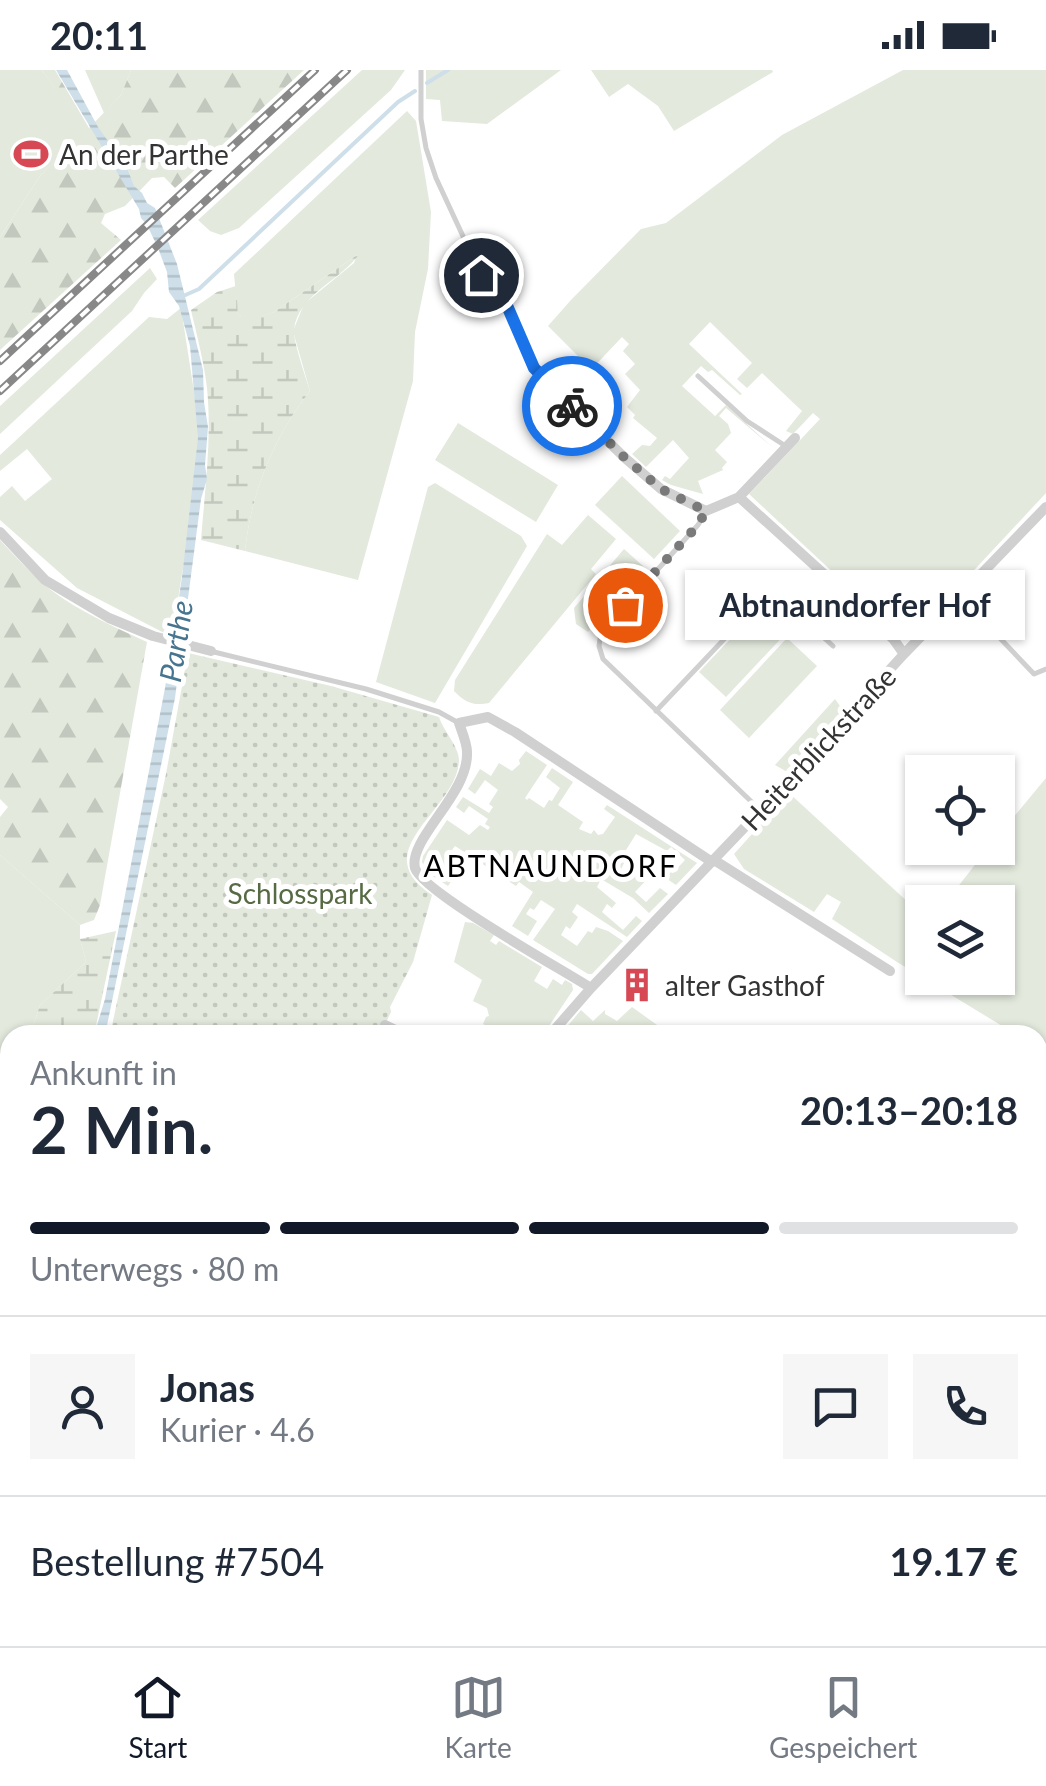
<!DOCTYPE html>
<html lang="de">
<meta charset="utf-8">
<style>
body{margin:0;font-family:Lato,sans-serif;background:#f6f6f7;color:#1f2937;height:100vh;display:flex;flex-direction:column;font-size:38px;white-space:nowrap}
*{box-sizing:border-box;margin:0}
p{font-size:32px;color:#747a83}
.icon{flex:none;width:55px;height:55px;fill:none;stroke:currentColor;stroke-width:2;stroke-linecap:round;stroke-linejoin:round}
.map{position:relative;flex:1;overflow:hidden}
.drawer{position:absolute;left:0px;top:955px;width:1048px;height:622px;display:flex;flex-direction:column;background:#fff;border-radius:30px 30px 0 0;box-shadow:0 2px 8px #0004}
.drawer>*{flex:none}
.tools{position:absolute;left:905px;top:685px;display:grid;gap:20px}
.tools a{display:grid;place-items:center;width:110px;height:110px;border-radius:0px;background:#fff;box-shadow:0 2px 8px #0004;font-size:50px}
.pin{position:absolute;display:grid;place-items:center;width:85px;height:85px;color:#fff;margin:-42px;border:5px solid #fff;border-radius:50%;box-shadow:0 2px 10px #0007}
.courier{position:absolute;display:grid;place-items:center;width:100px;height:100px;margin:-50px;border:8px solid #1a73e8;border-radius:50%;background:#fff;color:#222;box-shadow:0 2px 12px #0007}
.bubble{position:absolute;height:70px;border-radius:0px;background:#fff;box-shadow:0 2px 8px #0004;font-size:32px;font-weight:700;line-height:70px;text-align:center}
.overview em{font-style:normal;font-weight:700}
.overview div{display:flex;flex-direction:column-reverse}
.overview{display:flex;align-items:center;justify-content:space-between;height:170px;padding:0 30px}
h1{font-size:65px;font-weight:700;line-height:75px}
.bar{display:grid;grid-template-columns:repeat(4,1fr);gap:15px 10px;align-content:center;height:120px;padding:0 30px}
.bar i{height:12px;border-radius:8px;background:#e0e1e3}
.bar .on{background:#111827}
.bar p{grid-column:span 4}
.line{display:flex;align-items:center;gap:25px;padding:0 30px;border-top:2px solid #e0e1e3}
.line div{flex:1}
.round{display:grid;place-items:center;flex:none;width:105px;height:105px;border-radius:0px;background:#f6f6f7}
.status{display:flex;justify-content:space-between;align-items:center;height:70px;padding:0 50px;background:#fff;direction:ltr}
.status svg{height:28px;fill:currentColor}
.tab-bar{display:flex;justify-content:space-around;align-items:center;height:140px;border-top:2px solid #e0e1e3;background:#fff;font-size:28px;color:#747a83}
.tab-bar a{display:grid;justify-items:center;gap:5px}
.tab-bar .on{color:#111827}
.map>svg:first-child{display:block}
.green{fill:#e3e9dd}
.forest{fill:url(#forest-firs)}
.wetland{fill:url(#wetland-marsh)}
.park{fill:url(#park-dots)}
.water{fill:url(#water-rules)}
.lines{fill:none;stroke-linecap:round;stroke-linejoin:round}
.stream{stroke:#cedfe9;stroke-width:4}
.lane{stroke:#d0d0d0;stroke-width:5}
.street{stroke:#d0d0d0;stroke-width:10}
.rail-casing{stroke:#888;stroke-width:8}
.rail{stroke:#fff;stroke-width:4;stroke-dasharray:11;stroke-linecap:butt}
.done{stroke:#7a7a7a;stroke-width:10;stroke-dasharray:0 18}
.route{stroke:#1a73e8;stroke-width:12}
.labels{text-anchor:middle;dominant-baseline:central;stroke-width:10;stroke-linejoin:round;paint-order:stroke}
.poi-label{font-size:28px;fill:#333;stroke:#fff;text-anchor:start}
.street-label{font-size:28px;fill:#333;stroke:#fff}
.park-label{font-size:28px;fill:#566b43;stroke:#fff}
.water-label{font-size:30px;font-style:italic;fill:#47748f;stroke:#fff}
.neighbourhood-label{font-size:30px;letter-spacing:2.5px;fill:#000;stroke:#fff}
</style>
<div class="status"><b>20:11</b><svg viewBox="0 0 49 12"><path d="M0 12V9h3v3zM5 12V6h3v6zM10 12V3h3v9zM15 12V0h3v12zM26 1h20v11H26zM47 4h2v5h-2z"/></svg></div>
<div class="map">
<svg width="1046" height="1576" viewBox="0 0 1046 1576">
<defs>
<pattern id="forest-firs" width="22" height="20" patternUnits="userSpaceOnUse" patternTransform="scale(2.5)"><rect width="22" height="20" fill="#e3e9dd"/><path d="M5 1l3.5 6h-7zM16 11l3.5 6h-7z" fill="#c3c8be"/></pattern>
<pattern id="wetland-marsh" width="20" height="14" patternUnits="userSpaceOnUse" patternTransform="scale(2.5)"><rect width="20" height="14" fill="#e3e9dd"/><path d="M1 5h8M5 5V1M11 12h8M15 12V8" fill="none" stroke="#c3c8be"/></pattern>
<pattern id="park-dots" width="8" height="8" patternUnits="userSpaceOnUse" patternTransform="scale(2.5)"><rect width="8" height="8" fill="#e3e9dd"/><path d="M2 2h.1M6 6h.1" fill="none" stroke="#c3c8be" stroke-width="1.8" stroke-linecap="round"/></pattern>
<pattern id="water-rules" width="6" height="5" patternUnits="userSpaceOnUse" patternTransform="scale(2.5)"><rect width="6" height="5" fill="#cedfe9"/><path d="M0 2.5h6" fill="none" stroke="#b1c0c8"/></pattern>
</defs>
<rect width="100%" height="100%" fill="#fff"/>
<path class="green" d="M0 0H42L86 62 40 106 0 167Z
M85 0H131L121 25 104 43Z
M362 0H405L391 20 239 158 221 165 210 161 198 150Z
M426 0H561L487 54 442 51 440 30 426 29Z
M591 0H772L773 2 674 61 658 36 628 14 609 27Z
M903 0H1046V423L910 569 896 561 749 424 820 349 813 343 793 364 786 361 802 341 762 303 747 318 737 309 752 293 710 252 689 274 742 324 740 325 712 300 708 302 701 296 682 316 715 346 726 335 772 377 726 338 719 346 728 354 731 363 715 380 727 392 722 398 723 400 698 411 703 424 671 415 662 410 665 406 670 409 689 388 673 370 646 397 632 384 642 375 650 376 657 368 633 348 635 345 627 337 640 320 625 304 635 294 623 281 629 274 622 267 568 324 546 301 550 297 560 305 578 286 548 256 571 230 641 159 666 153 782 65Z
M407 41 416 51 431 142 428 199 415 262 413 311 358 510 245 481C251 423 274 366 310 321L293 261 304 234 354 193 357 185 274 242 255 249 238 245 234 204Z
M150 198 157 209 144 223 132 241 0 364V336Z
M181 238 200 360 197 410 172 567 77 518 0 450V427L12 416 25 431 52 409 27 379 0 401V385L149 247 167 249Z
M458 353 558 415 536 452 435 390Z
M622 406 680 461 654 489 595 435Z
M435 413 521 466 527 476 435 633 376 612 428 417Z
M588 445 616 469 591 499 596 504 489 633C473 636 466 633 454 621L455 610 547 464 562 475Z
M624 479 643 496V504L588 562 576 554 574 538Z
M764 545 778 546 787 552 789 560 726 627 699 602 735 564Z
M787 568 817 596 749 668 720 640Z
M835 629 845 643 789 703 775 695Z
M526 681 547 695 525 728 527 730 529 728 544 738 549 730 552 731 560 718 546 707 552 698 573 712 558 735 583 752 579 759 591 764 594 760 598 765 603 764 615 747 604 739 607 735 697 793 676 815 641 791 647 782 660 792 657 797 662 803 667 798 673 803 685 790 671 777 667 781 636 764 621 788 625 791 621 799 632 806 638 796 651 805 635 822 646 832 660 818 668 824 649 843 633 828 601 809 597 817 616 833 612 838 607 834 602 842 623 860 636 846 642 851 627 867 577 834 572 842 578 847 570 859 566 856 561 865 577 876 588 861 592 863 596 857 608 861 623 871 592 904H588L533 870 555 839 541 830 534 840 530 838 526 844 537 851 528 866 512 856 533 822 519 812 516 816 455 776 444 791 458 801 448 816 428 803 422 792 423 786 447 750 469 765 480 755 488 760 490 757 485 754 488 749 469 736 464 743 456 737 463 727 489 743 493 737 489 734 498 720 485 710 475 724 468 719 480 699 491 706 499 693 512 701 520 694 519 690Z
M1046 708V983L1038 977V965H1017L897 892 832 849 841 832 827 824 814 842 744 799 734 784 789 723 922 845V908H998V832H946L988 778H998V766Z
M0 785 80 855V869L86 892 40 935 30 965H10V1001H0Z
M465 852 473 853 494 865 490 871 496 875 499 871 542 897 534 911 547 919 553 909 562 915 565 910 572 914 573 920 543 965H504L483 954 486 947 489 946 487 938 473 931 482 910 454 892Z
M632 937 671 965H560L581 940 593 951 605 940V944L617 951Z"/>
<path class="forest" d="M42 0H55L89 58 121 25 131 0H304L175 118 164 107 152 108 125 136 105 144 101 153 121 170 0 280V167L40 106 85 62Z
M0 470C16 487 32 505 51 520 79 541 114 557 147 572L100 835 94 850 80 855 0 785V747L8 737 0 729Z
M10 1487V1568H96L101 1576H0V1498Z"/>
<path class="wetland" d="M360 183C342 210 298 224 294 260 293 271 306 308 310 321 274 366 251 423 245 481L201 470C205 419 212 368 207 318 204 292 197 266 191 240L217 222 236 216 238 245 256 248 274 242Z
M116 861 94 965H30L40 935 86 892 80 869Z
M0 1001H10V1200L0 1210Z
M0 1298 10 1354V1459L0 1451Z"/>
<path class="park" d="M188 583 331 616 439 647C443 660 459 677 459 690 458 740 363 780 432 825L413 892 390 937 391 942 380 965H110L166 704Z
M1038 1371 1046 1381V1537L1038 1550Z
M137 1568H1026L1021 1576H143Z"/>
<path class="water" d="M56 0H67L98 57 127 98 134 116 142 123 147 133 155 138 177 194 203 300 204 332 208 357 205 395 207 409 201 429 175 628 105 965H94L105 929 165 618 182 507 198 368 190 276 179 236 169 222 167 202 158 178 147 155 141 148 139 139Z"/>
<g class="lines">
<path class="stream" d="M427 13 448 0
M181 227 199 219 398 32 415 21
M864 1568 876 1576
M408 1576 414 1568"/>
<path class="lane" d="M421 0V49L426 78 436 108 481 205 505 231 534 299
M698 306 747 351 784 375
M706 442 698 455 601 562 599 576 603 589 759 739
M960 526 1034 604 1046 599
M214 582 366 619 439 642 457 652
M656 641 768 523 777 525 833 576
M1037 1576 1046 1564"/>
<path class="street" d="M534 299 625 388 661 419 706 441 739 427 857 534 894 570 904 584
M739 427 795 368
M0 462 45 510 109 548 153 566 211 581
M714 790 890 901
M591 918C563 900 421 821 415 798 408 769 469 724 467 682 467 673 462 662 459 653L488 647 515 662 712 792
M385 955 406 965
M550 965 591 918 766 735 904 584 1046 437
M1038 1224 1046 1227"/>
<g class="rail-casing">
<path id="rail" d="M0 291 315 0
M0 321 347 0"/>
</g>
<use href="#rail" class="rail"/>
</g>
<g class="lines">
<path class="done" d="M572 336 625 388 661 419 706 441 698 455 625 535"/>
<path class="route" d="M481 205 505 231 534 298 572 336"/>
</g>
<defs>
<g id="stadium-bare" transform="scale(2.7)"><path d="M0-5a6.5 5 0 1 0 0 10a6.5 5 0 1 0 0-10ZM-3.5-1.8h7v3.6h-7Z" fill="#d64854" stroke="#fff" stroke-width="2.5" paint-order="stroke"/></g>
<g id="building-bare" transform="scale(2.7)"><path d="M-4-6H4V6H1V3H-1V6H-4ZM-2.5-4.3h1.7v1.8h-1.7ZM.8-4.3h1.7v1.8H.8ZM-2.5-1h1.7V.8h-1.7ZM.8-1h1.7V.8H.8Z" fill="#d64854" stroke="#fff" stroke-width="2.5" paint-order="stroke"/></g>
</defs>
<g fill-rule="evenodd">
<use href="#stadium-bare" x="31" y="84"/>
<use href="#building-bare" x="637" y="915"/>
</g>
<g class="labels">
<g class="poi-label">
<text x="59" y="84">An der Parthe</text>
<text x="665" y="915">alter Gasthof</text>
</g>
<g class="street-label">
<text transform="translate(818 678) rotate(-47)">Heiterblickstraße</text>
</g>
<g class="park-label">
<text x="300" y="823">Schlosspark</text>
</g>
<g class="water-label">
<text transform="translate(175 571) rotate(-81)">Parthe</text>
</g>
<g class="neighbourhood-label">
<text x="551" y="795">ABTNAUNDORF</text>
</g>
</g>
</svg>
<div class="tools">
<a><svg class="icon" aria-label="locate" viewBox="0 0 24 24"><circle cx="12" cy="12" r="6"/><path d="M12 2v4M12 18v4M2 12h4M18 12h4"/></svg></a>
<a><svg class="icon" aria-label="layers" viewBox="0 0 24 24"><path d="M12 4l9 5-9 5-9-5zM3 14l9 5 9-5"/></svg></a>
</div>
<div class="pin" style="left:625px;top:535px;background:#ea580c"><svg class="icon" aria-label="bag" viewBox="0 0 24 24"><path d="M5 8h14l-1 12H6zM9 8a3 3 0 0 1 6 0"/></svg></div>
<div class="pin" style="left:481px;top:205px;background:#1f2937"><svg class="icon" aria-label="home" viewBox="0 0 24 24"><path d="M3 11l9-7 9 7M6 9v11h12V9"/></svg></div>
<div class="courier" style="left:572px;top:336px"><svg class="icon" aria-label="bike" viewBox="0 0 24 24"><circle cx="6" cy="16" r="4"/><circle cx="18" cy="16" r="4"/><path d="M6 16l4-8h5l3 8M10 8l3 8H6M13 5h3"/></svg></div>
<div class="bubble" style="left:685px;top:500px;width:340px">Abtnaundorfer Hof</div>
<section class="drawer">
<div class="overview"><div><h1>2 Min.</h1><p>Ankunft in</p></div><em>20:13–20:18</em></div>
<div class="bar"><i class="on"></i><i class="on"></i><i class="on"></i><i></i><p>Unterwegs · 80 m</p></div>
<div class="line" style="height:180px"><a class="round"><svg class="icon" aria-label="person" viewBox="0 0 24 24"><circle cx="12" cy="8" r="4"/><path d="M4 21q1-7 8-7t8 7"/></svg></a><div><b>Jonas</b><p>Kurier · 4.6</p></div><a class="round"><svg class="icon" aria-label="chat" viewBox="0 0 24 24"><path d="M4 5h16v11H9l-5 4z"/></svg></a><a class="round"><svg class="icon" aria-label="phone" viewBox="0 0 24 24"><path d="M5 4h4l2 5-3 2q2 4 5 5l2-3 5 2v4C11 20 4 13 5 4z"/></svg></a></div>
<div class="line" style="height:130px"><div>Bestellung #7504</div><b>19.17 €</b></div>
</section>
</div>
<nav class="tab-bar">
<a class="on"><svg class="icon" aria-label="home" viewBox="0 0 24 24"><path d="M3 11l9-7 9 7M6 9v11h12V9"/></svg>Start</a>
<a><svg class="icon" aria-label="map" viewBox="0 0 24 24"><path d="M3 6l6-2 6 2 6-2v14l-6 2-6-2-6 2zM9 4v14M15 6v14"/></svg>Karte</a>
<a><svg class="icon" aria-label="saved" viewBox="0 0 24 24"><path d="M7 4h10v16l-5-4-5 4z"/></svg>Gespeichert</a>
</nav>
